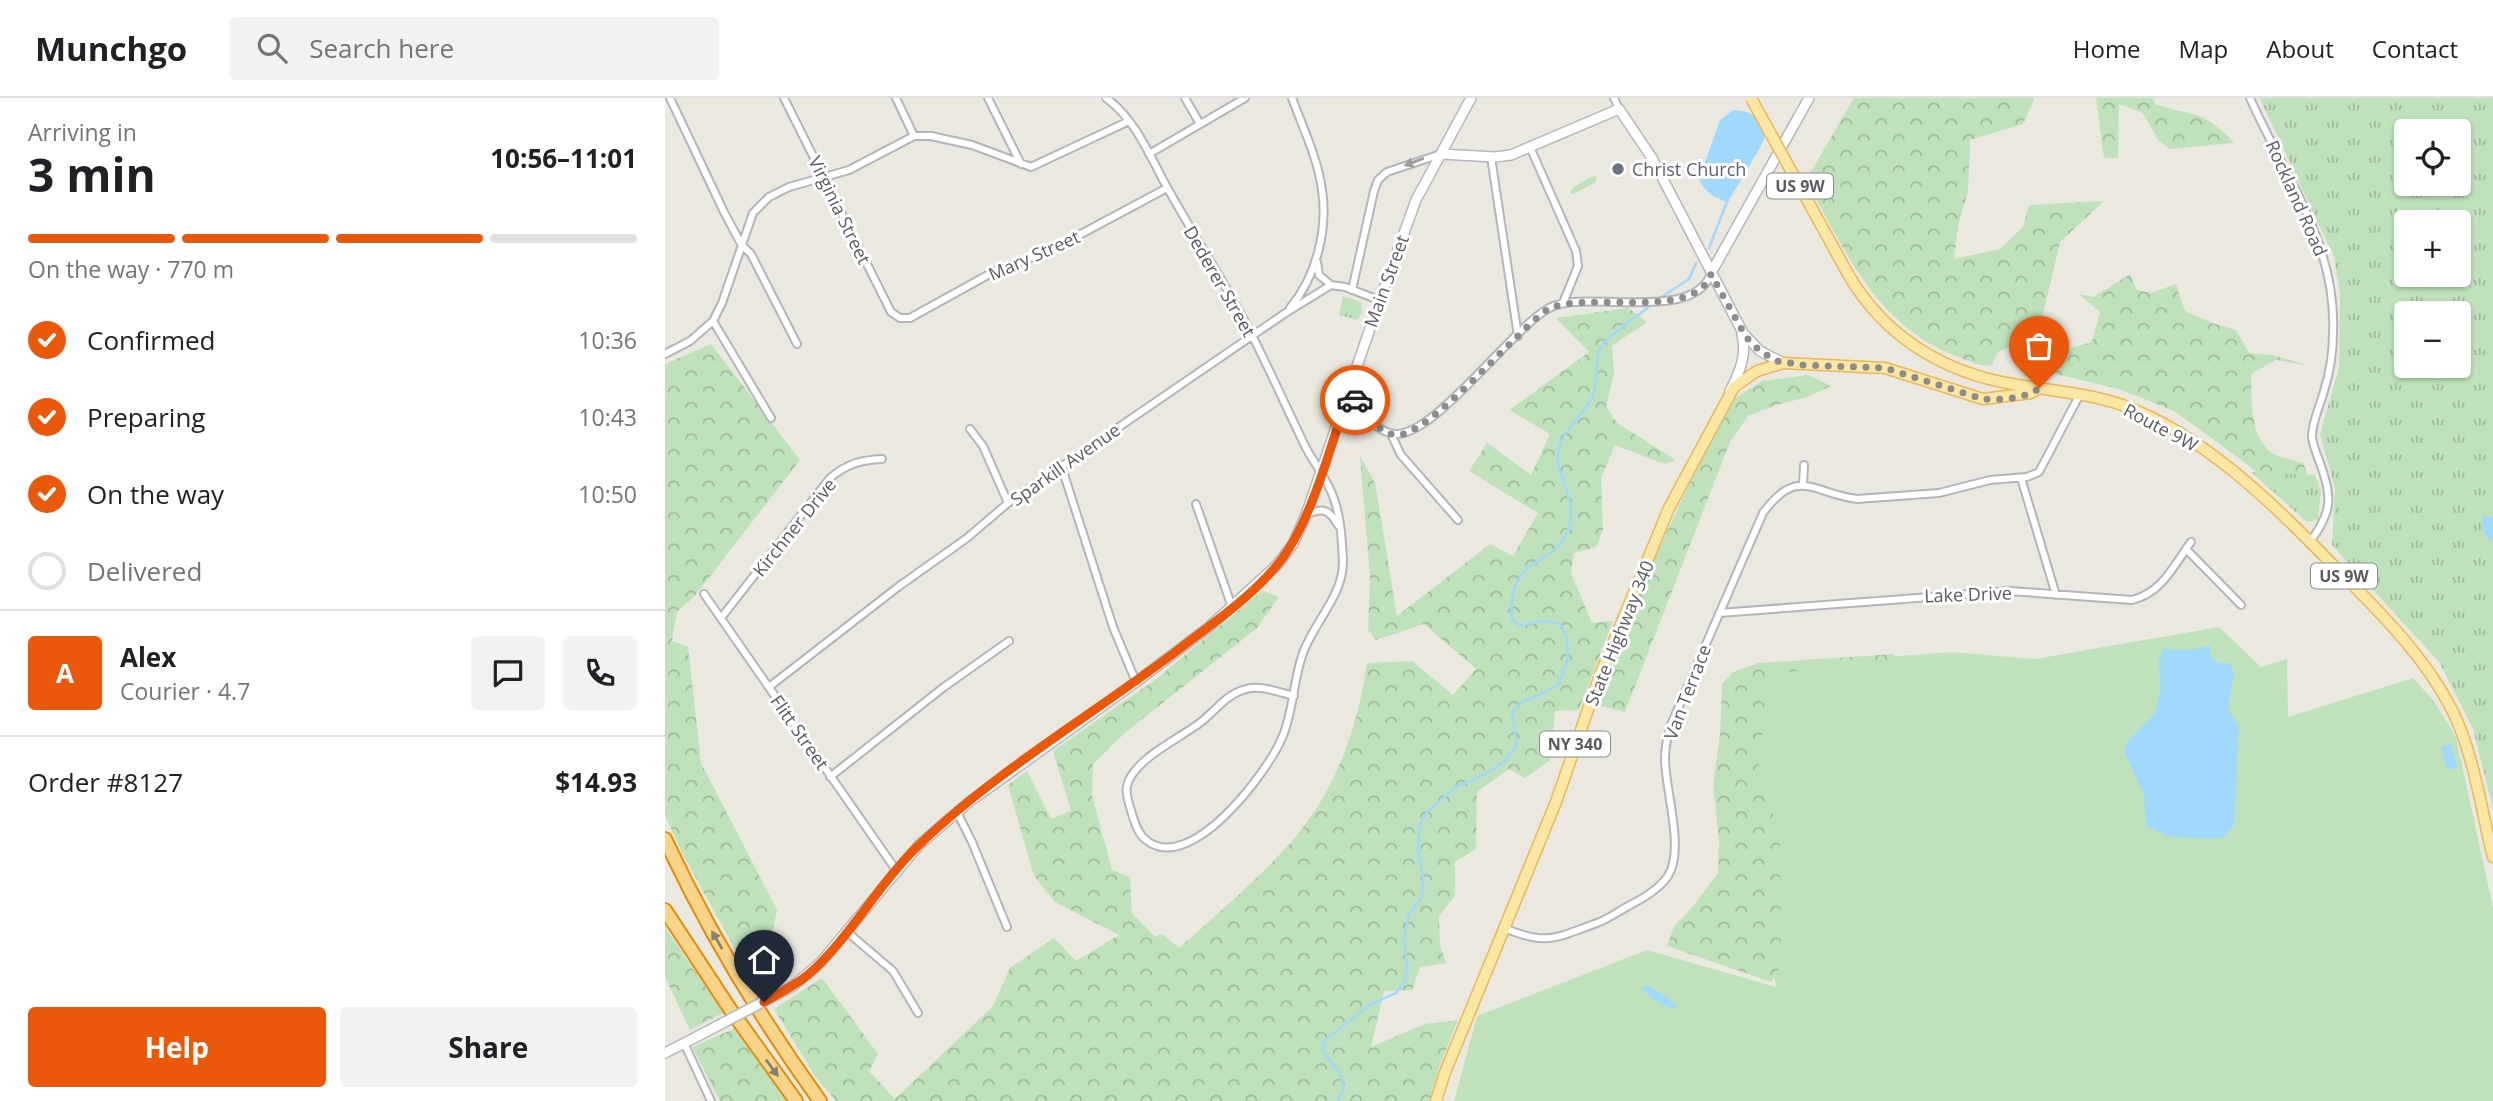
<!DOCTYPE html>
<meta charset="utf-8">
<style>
body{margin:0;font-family:"Open Sans",sans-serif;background:#f2f2f2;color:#202124;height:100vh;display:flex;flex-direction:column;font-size:26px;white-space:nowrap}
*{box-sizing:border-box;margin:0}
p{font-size:23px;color:#757577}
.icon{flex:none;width:38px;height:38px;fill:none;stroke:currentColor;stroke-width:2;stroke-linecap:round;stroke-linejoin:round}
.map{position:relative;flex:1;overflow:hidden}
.details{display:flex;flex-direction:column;background:#fff;width:665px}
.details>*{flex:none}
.controls{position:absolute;left:1729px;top:21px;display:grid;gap:14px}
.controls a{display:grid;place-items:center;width:77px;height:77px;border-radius:7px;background:#fff;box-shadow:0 2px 5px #0004;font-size:35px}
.pin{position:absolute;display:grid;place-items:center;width:60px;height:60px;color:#fff;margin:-72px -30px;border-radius:50% 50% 50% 0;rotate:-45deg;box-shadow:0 0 7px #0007}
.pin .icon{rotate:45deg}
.courier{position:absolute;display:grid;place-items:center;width:70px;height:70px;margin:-35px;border:5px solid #ea580c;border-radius:50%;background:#fff;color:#222;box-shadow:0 2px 9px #0007}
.summary em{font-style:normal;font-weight:700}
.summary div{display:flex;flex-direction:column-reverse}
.summary{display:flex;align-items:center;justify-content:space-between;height:119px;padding:0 28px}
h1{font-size:46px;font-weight:700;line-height:52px}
.bar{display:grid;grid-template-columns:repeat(4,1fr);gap:10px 7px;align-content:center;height:84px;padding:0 28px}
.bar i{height:9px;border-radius:5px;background:#e0e0e0}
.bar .current{background:#ea580c}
.bar p{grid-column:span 4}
.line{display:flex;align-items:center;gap:18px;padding:0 28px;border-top:2px solid #e0e0e0}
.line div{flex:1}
.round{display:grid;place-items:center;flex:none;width:74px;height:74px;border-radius:7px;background:#f2f2f2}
ol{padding:0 28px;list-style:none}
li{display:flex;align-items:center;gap:21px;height:77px}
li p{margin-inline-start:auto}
li .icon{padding:7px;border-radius:50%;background:#ea580c;color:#fff;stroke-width:4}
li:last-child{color:#757577}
li i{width:38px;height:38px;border:4px solid #e0e0e0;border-radius:50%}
.button{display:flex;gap:14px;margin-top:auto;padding:14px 28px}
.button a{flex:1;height:80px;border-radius:7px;background:#ea580c;color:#fff;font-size:28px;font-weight:700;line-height:80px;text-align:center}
.button a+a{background:#f2f2f2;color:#202124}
header{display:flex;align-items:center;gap:42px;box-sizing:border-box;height:98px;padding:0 35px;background:#fff;border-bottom:2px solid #e0e0e0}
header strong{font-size:33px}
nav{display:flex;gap:38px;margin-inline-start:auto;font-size:24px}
.search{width:490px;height:63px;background:#f2f2f2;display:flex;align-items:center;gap:18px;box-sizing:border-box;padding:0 24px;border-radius:7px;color:#757577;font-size:26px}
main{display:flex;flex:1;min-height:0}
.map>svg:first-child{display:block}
.green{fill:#bfe2bc}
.forest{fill:url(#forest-crowns)}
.park{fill:url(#park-tufts);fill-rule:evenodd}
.water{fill:#a0d9fb}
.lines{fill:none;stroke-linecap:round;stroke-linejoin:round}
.stream{stroke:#a0d9fb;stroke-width:2.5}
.street-casing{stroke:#b2b6ba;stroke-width:10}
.secondary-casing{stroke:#b3b7bc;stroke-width:12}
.primary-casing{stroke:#ebb859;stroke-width:13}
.highway-casing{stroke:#e18f09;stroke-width:16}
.street{stroke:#fff;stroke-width:6}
.secondary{stroke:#fff;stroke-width:9}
.primary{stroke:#fbe7a4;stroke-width:10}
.highway{stroke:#f8d48a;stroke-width:12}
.secondary-bridge-casing{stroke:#b3b7bc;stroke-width:12;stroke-linecap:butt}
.primary-bridge-casing{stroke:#ebb859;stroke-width:13;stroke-linecap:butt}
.secondary-bridge{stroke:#fff;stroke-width:9}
.primary-bridge{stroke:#fbe7a4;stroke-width:10}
.oneway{fill:#9b9da0}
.oneway2{fill:#88806d}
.done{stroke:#8b8d8d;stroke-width:7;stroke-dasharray:0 12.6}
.route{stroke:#ea580c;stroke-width:9}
.worship-dot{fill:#6b7280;stroke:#fff;stroke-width:2.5}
.labels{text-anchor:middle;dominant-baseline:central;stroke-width:6;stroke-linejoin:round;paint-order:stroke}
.shield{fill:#fff;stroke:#8a8d90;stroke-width:2}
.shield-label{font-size:16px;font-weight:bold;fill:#585c60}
.worship-label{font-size:18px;fill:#5b616d;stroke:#fff;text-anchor:start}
.street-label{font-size:18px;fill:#585c60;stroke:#fff}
</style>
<header>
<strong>Munchgo</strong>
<div class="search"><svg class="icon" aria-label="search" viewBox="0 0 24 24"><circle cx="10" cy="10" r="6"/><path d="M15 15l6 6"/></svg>Search here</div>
<nav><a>Home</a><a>Map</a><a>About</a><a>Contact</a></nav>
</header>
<main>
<section class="details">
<div class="summary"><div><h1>3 min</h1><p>Arriving in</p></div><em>10:56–11:01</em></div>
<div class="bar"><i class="current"></i><i class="current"></i><i class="current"></i><i></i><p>On the way · 770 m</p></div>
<ol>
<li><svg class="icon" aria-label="check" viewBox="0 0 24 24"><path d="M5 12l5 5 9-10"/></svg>Confirmed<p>10:36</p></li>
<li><svg class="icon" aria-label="check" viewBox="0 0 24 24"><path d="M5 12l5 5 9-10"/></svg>Preparing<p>10:43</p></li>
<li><svg class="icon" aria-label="check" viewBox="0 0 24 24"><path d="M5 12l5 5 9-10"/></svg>On the way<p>10:50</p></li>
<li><i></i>Delivered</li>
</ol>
<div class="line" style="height:126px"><b class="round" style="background:#ea580c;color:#fff">A</b><div><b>Alex</b><p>Courier · 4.7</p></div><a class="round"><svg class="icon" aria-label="chat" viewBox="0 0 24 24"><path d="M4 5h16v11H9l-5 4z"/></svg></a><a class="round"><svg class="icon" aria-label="phone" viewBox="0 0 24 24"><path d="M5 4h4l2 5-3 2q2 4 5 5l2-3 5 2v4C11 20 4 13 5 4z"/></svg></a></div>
<div class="line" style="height:91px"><div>Order #8127</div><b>$14.93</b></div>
<div class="button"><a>Help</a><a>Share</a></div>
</section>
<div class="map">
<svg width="1828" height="1003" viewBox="0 0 1828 1003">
<defs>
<pattern id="forest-crowns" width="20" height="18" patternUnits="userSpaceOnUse" patternTransform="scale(1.75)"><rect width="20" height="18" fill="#bfe2bc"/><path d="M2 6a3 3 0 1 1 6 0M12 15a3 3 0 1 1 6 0" fill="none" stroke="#9eba9c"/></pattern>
<pattern id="park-tufts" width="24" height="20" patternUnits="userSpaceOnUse" patternTransform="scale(1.75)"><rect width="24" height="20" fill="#bfe2bc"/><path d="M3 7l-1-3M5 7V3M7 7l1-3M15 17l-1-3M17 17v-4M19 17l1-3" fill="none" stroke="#9eba9c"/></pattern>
</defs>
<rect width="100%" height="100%" fill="#ebe8e0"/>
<path class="green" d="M929 77 932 79 931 84 908 96 905 95 907 90Z
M1554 529 1596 569 1622 561 1623 619 1748 580 1769 603 1791 639 1828 810V1003H789L812 918 982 852 1111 889 1083 668 1096 569 1287 554 1370 561Z"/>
<path class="forest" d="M1189 0H1370L1358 26 1305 42 1303 93 1293 128 1289 161 1335 151 1358 129 1364 107 1439 103 1395 144 1373 237 1333 254 1327 267C1315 270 1302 262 1291 258 1212 228 1179 152 1141 82Z
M1431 0H1488L1490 6C1503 11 1515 12 1528 16 1541 19 1561 34 1569 45L1505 51 1493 42 1478 15 1454 6 1453 60H1439Z
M1465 176 1472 192 1486 195 1511 186 1520 213 1547 225 1571 232 1584 255 1607 257 1646 268 1611 262 1586 276C1587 300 1584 338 1606 354 1614 360 1629 362 1638 365L1649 393 1640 413 1571 358 1509 313 1454 291 1387 275 1377 263 1363 256 1391 254 1427 244 1435 214 1414 196 1429 199Z
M963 210 982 224 947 248 949 275 941 309 952 325 1011 362 999 366 950 347 936 380 938 432 931 449 909 455 906 475 927 525 948 523 914 612 890 613 885 662 860 680 844 671 812 694 811 751 790 764V798L774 818 775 847 781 865 755 869 747 892 719 893 706 949 760 926 793 922 773 972 764 1003H171L150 978 109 911 157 880 213 956 204 973 230 1001 328 908 345 870 389 840 411 863 454 837 390 804 369 778 343 687 362 673 386 721 406 713 388 653 490 582 597 493 614 499 592 530 461 634 428 666 427 697 447 772 465 779 467 815 490 839 497 836 514 850C549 819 585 788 617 754 666 704 693 633 702 565L747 563 788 597 811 571 759 526 711 542 703 532 705 479 695 358 710 385 732 518 825 446 848 458 873 415 804 373 822 345 866 377 885 336 844 312 924 254 891 220Z
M46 246 135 362 29 499 12 514 7 543 23 549 36 665 112 812 95 896 17 755 0 717V266Z
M1144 277 1166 288 1142 299 1111 307 1083 318 1065 344 960 614 933 607 982 476 1034 365 1069 301 1097 283Z
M1230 556 1227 562 1115 575 1105 583 1093 663 1099 681 1101 698 1115 736 1116 868 1106 884 1002 848 1009 828 1025 812 1053 775 1054 742 1048 687 1055 636 1057 586 1068 574 1093 565Z
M0 829 58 915 25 932 0 879Z
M71 930 124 1003H55L27 949Z"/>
<path class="park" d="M1596 0H1828V711L1808 631 1774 564 1667 447 1670 391 1655 336 1674 270 1675 196 1669 159 1595 1ZM1741 33H1794V86H1741ZM1741 124H1794V177H1741ZM1741 215H1794V268H1741Z
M678 198 696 204 697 215 692 222 674 217Z
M1586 374 1650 377 1656 393 1653 421 1646 424 1641 423Z"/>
<path class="water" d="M1068 12C1082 12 1100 20 1101 36 1101 43 1068 94 1063 104 1050 100 1039 94 1034 81L1055 22Z
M1817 418 1828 420V442L1825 443 1817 431Z
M1545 547V556L1552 565H1565L1569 575 1563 610 1574 629 1569 727 1559 739 1544 741 1502 738 1481 728 1479 697 1459 654 1463 643 1490 615 1495 594 1494 562 1498 551 1528 552Z
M1786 646 1792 670 1782 672 1776 649Z
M981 887 1006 902 1013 911C1001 911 985 899 976 891Z"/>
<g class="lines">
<path class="stream" d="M1044 150 1063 101
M992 202 1024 181 1031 165
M673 1003 679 991 675 975 659 955 658 944 706 906 731 895 740 883 742 869 739 841 743 818 757 799 758 778 753 752 755 726 762 714 791 689 819 677 840 663 852 647 847 615 856 604 875 597 894 586 903 560 902 541 896 527C882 522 871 522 856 528L847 522C841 456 887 472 903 433 915 403 890 378 893 354 896 332 921 317 929 295 934 278 927 258 940 244 953 230 972 219 986 207"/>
<g class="street-casing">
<path id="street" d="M5 0 59 114 76 146 86 156 132 246
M119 0 226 214 235 220H245L330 173 386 152 502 90
M231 0 249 38
M323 0 356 66
M441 0C471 21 486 61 503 91 531 141 562 188 588 239 606 275 623 313 641 350 650 367 663 382 669 401 676 420 677 444 678 464 678 498 649 524 638 555 628 582 629 612 617 640 602 675 525 778 481 742 473 736 470 725 467 716 465 708 460 697 462 688 468 661 516 640 536 624 549 614 561 597 578 592 594 586 613 594 629 598
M520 0 535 26
M949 0 954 11
M1585 0C1619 77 1672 146 1668 235 1668 254 1665 274 1659 293 1655 308 1647 323 1647 339 1648 348 1652 357 1655 365 1668 400 1667 414 1645 444
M865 49 911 153 913 168 898 205
M484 56 580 0
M826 59 853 238
M652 164 654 177 666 187
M687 192 709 93 713 82 722 74 776 56
M625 210C651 179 663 132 657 92 653 61 638 30 627 0
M48 223 106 320
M0 256 25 243 48 223 57 205 88 115 104 99 124 89 184 72 249 38H266L307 47 366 69 464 23
M683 295C696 308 706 330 725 335 764 348 848 227 886 209 924 192 1030 225 1046 175
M305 331 318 348 343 405
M726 336 736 357 793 422
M396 367 448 529 471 584
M1356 380 1391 497
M1138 387 1139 367
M531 406 567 509
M641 417C657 409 664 411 673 427
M1521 451 1576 507
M39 496 231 772
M1054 515 1345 493 1467 502C1497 495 1509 467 1526 444
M56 520 165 380C182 366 195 362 217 361
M104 589 233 489 302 440 343 405 619 216 666 187 680 189 714 202
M165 679 279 589 344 543
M292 714 307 744 342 829
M839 830C882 848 890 840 932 825 943 821 954 813 965 807 979 800 994 791 1003 778 1020 751 1000 692 1000 661 1000 650 1002 640 1005 629L1098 415C1133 367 1149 396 1192 401L1274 395 1325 382 1362 379 1374 374 1415 296
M181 833 228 873 253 915
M19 945 46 1003"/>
</g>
<g class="secondary-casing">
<path id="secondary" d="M776 56 830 59 846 57 954 11 987 60 1078 235 1095 253 1118 265
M1046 175 1144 0
M1065 293C1075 274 1082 257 1077 236
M128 888 156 864 254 747 304 704 471 584 544 529 612 467 628 446 641 417 712 210 751 102 806 0
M0 955 35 937"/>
</g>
<g class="primary-casing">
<path id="primary" d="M1183 176C1220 240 1281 276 1353 287 1388 293 1423 295 1457 307 1541 337 1612 410 1674 473 1716 516 1759 557 1787 612 1809 656 1816 711 1828 759
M771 1003 779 977 891 704 935 577 1004 410 1069 289 1092 273 1118 265 1220 270 1318 301 1366 295 1374 290"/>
</g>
<g class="highway-casing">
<path id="highway" d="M0 741C43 833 96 921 155 1003
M0 812 65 911 131 1003"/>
</g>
<use href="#street" class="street"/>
<use href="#secondary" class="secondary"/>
<use href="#primary" class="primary"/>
<use href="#highway" class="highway"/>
<g class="secondary-bridge-casing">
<path id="secondary-bridge" d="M35 937 128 888"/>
</g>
<g class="primary-bridge-casing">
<path id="primary-bridge" d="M1086 0 1183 176"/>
</g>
<use href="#secondary-bridge" class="secondary-bridge"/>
<use href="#primary-bridge" class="primary-bridge"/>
</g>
<defs><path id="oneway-solid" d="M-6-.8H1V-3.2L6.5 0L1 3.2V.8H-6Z" transform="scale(1.75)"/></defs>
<use class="oneway" href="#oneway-solid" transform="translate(749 64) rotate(159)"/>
<g class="oneway2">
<use href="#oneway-solid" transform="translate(52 842) rotate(-120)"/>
<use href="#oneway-solid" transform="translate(107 970) rotate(54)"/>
</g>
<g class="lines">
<path class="done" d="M690 302C701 315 712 334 730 337 762 341 851 233 883 211 922 192 1030 224 1046 176L1081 239 1095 253 1112 263 1138 267 1220 270 1318 301C1333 302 1362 301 1374 290"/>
<path class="route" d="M99 904C115 895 131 887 144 876 185 840 214 785 254 747 332 672 432 614 517 549 550 524 587 498 613 466 646 426 667 345 683 295L690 302"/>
</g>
<circle class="worship-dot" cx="953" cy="71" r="7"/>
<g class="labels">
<g class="shield">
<rect x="1102" y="75.5" width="66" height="25" rx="5"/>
<rect x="1646" y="465.5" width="66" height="25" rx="5"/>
<rect x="875" y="633.5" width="70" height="25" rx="5"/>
</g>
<g class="shield-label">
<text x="1135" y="88">US 9W</text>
<text x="1679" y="478">US 9W</text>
<text x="910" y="646">NY 340</text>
</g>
<g class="worship-label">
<text x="967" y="71">Christ Church</text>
</g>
<g class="street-label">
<text transform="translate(1632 100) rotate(66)">Rockland Road</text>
<text transform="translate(175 112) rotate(64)">Virginia Street</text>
<text transform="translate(369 157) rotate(-24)">Mary Street</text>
<text transform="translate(555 183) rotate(60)">Dederer Street</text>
<text transform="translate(721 183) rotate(-70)">Main Street</text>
<text transform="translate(1496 329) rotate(28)">Route 9W</text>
<text transform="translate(400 366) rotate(-35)">Sparkill Avenue</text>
<text transform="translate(129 429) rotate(-51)">Kirchner Drive</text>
<text transform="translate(1303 496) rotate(-2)">Lake Drive</text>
<text transform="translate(954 535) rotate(-68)">State Highway 340</text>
<text transform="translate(1022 594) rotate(-69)">Van Terrace</text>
<text transform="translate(135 634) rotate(55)">Flitt Street</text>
</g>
</g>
</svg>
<div class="controls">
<a><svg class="icon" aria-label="locate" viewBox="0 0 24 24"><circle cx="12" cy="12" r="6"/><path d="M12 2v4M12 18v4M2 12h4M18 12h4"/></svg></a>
<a>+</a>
<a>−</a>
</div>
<div class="pin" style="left:1374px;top:290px;background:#ea580c"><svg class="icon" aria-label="bag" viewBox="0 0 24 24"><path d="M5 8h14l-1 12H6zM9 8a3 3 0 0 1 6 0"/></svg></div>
<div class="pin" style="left:99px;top:904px;background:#1f2937"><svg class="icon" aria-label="home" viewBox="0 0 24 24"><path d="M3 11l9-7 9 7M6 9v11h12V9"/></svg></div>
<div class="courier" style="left:690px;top:302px"><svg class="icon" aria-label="car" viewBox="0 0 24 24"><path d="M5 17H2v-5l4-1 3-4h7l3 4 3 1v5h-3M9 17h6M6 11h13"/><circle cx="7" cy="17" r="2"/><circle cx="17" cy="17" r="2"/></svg></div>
</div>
</main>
